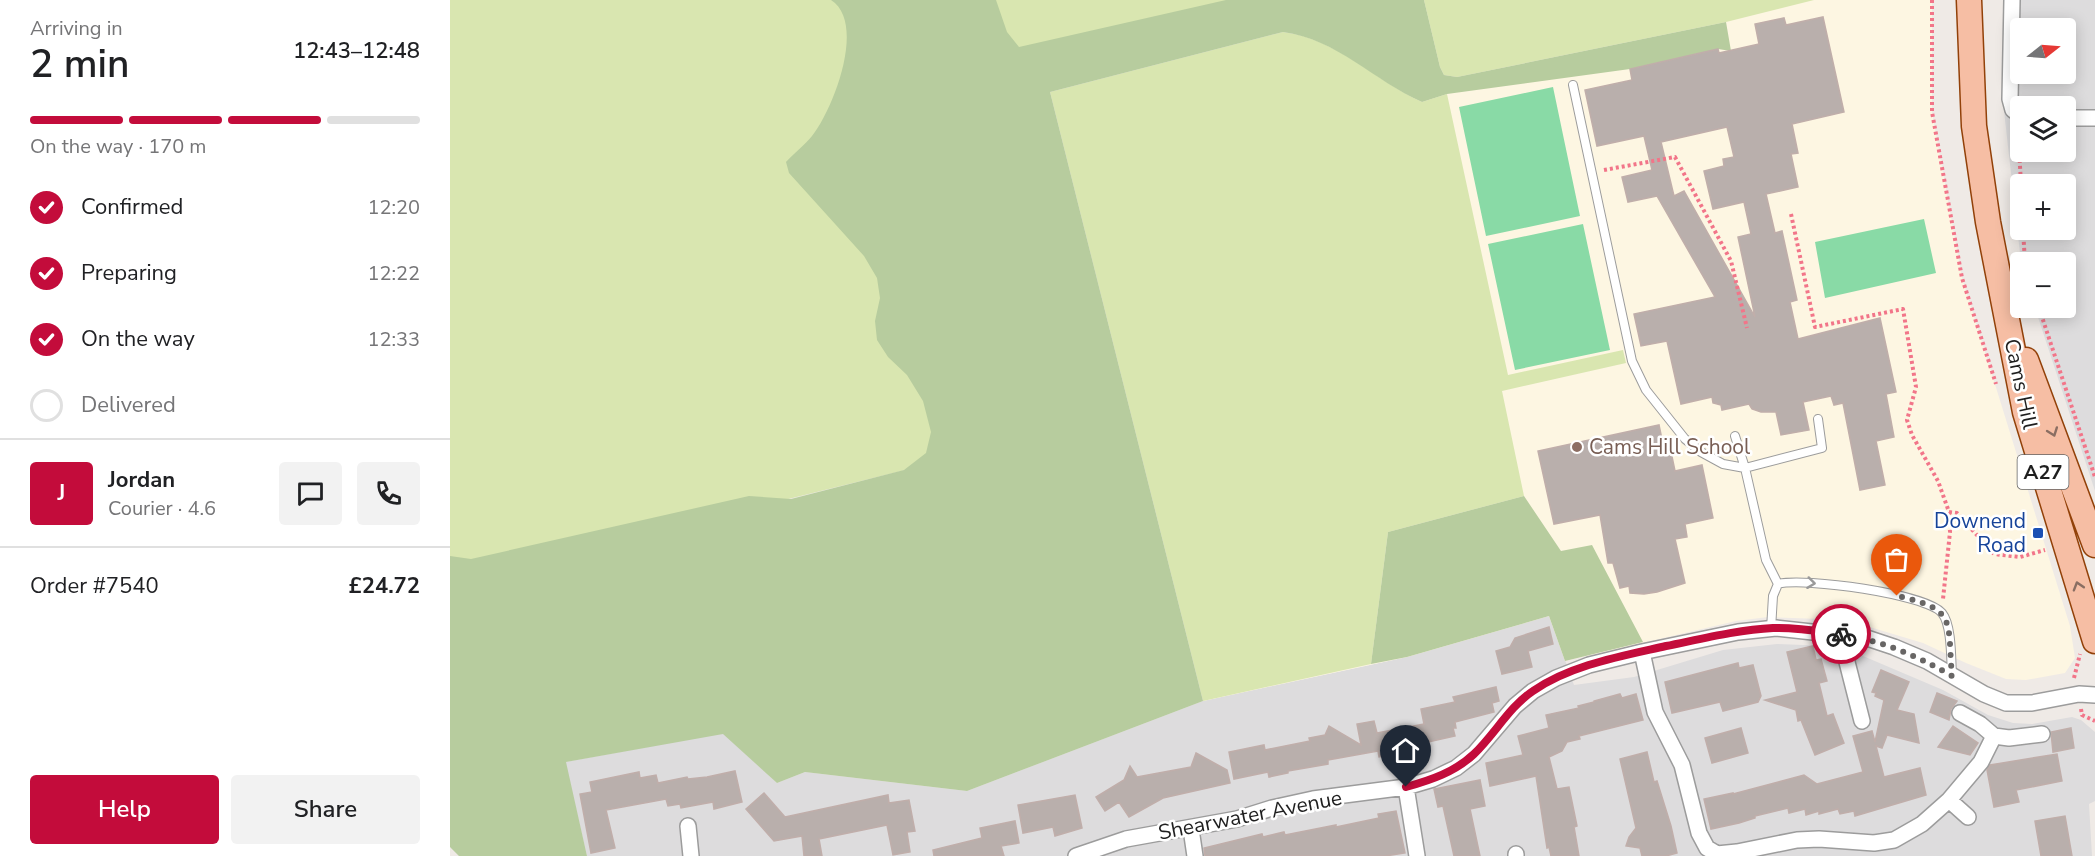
<!DOCTYPE html>
<meta charset="utf-8">
<style>
body{margin:0;font-family:"Nunito Sans",sans-serif;background:#f2f2f2;color:#202124;height:100vh;display:flex;flex-direction:column;font-size:22px;white-space:nowrap}
*{box-sizing:border-box;margin:0}
p{font-size:20px;color:#757577}
.icon{flex:none;width:33px;height:33px;fill:none;stroke:currentColor;stroke-width:2;stroke-linecap:round;stroke-linejoin:round}
.map{position:relative;flex:1;overflow:hidden}
.side{display:flex;flex-direction:column;background:#fff;width:450px}
.side>*{flex:none}
.needle{width:39px;rotate:73deg}
.controls{position:absolute;left:1560px;top:18px;display:grid;gap:12px}
.controls a{display:grid;place-items:center;width:66px;height:66px;border-radius:6px;background:#fff;box-shadow:0 3px 15px #0003;font-size:30px}
.pin{position:absolute;display:grid;place-items:center;width:51px;height:51px;color:#fff;margin:-62px -26px;border-radius:50% 50% 50% 0;rotate:-45deg;box-shadow:0 0 6px #0007}
.pin .icon{rotate:45deg}
.courier{position:absolute;display:grid;place-items:center;width:60px;height:60px;margin:-30px;border:4px solid #c30c3b;border-radius:50%;background:#fff;color:#222;box-shadow:0 2px 8px #0007}
.overview em{font-style:normal;font-weight:600}
.overview div{display:flex;flex-direction:column-reverse}
.overview{display:flex;align-items:center;justify-content:space-between;height:102px;padding:0 30px}
h1{font-size:39px;font-weight:600;line-height:45px}
.bar{display:grid;grid-template-columns:repeat(4,1fr);gap:9px 6px;align-content:center;height:72px;padding:0 30px}
.bar i{height:8px;border-radius:4px;background:#e0e0e0}
.bar .on{background:#c30c3b}
.bar p{grid-column:span 4}
.line{display:flex;align-items:center;gap:15px;padding:0 30px;border-top:2px solid #e0e0e0}
.line div{flex:1}
.round{display:grid;place-items:center;flex:none;width:63px;height:63px;border-radius:6px;background:#f2f2f2}
ol{padding:0 30px;list-style:none}
li{display:flex;align-items:center;gap:18px;height:66px}
li p{margin-inline-start:auto}
li .icon{padding:6px;border-radius:50%;background:#c30c3b;color:#fff;stroke-width:4}
li:last-child{color:#757577}
li i{width:33px;height:33px;border:3px solid #e0e0e0;border-radius:50%}
.primary-button{display:flex;gap:12px;margin-top:auto;padding:12px 30px}
.primary-button a{flex:1;height:69px;border-radius:6px;background:#c30c3b;color:#fff;font-size:24px;font-weight:600;line-height:69px;text-align:center}
.primary-button a+a{background:#f2f2f2;color:#202124}
main{display:flex;flex:1;min-height:0}
.map>svg:first-child{display:block}
.residential{fill:#dddcdd;fill-rule:evenodd}
.education{fill:#fdf6e2}
.grass{fill:#d9e6b0}
.forest{fill:#b7cc9e}
.pitch{fill:#89daa6}
.building{fill:#b9afac;stroke:#c0aeaa;stroke-width:1.5;fill-rule:evenodd}
.lines{fill:none;stroke-linecap:round;stroke-linejoin:round}
.service-casing{stroke:#9c9c9c;stroke-width:10}
.minor-casing{stroke:#9c9c9c;stroke-width:18}
.primary-casing{stroke:#924109;stroke-width:27}
.path{stroke:#f27589;stroke-width:4;stroke-dasharray:3 3;stroke-linecap:butt}
.service{stroke:#fff;stroke-width:8}
.minor{stroke:#fff;stroke-width:15}
.primary{stroke:#f6bea4;stroke-width:24}
.oneway{stroke:#8a6e62}
.oneway2{stroke:#9a9a9a}
.done{stroke:#686665;stroke-width:6;stroke-dasharray:0 10.8}
.route{stroke:#c30c3b;stroke-width:8}
.education-dot{fill:#8d6e63;stroke:#fff;stroke-width:2}
.transit-dot{fill:#1a4fb4;stroke:#fff;stroke-width:2}
.labels{text-anchor:middle;dominant-baseline:central;stroke-width:5;stroke-linejoin:round;paint-order:stroke}
.shield{fill:#fff;stroke:#626262;stroke-width:1.5}
.shield-label{font-size:20px;font-weight:bold;fill:#1f1f1f}
.street-label{font-size:21px;fill:#1f1f1f;stroke:#fff}
.education-label{font-size:21px;fill:#785e54;stroke:#fff;text-anchor:start}
.transit-label{font-size:21px;fill:#164399;stroke:#fff;text-anchor:end}
</style>
<main>
<section class="side">
<div class="overview"><div><h1>2 min</h1><p>Arriving in</p></div><em>12:43–12:48</em></div>
<div class="bar"><i class="on"></i><i class="on"></i><i class="on"></i><i></i><p>On the way · 170 m</p></div>
<ol>
<li><svg class="icon" aria-label="check" viewBox="0 0 24 24"><path d="M5 12l5 5 9-10"/></svg>Confirmed<p>12:20</p></li>
<li><svg class="icon" aria-label="check" viewBox="0 0 24 24"><path d="M5 12l5 5 9-10"/></svg>Preparing<p>12:22</p></li>
<li><svg class="icon" aria-label="check" viewBox="0 0 24 24"><path d="M5 12l5 5 9-10"/></svg>On the way<p>12:33</p></li>
<li><i></i>Delivered</li>
</ol>
<div class="line" style="height:108px"><b class="round" style="background:#c30c3b;color:#fff">J</b><div><b>Jordan</b><p>Courier · 4.6</p></div><a class="round"><svg class="icon" aria-label="chat" viewBox="0 0 24 24"><path d="M4 5h16v11H9l-5 4z"/></svg></a><a class="round"><svg class="icon" aria-label="phone" viewBox="0 0 24 24"><path d="M5 4h4l2 5-3 2q2 4 5 5l2-3 5 2v4C11 20 4 13 5 4z"/></svg></a></div>
<div class="line" style="height:78px"><div>Order #7540</div><b>£24.72</b></div>
<div class="primary-button"><a>Help</a><a>Share</a></div>
</section>
<div class="map">
<svg width="1645" height="856" viewBox="0 0 1645 856">
<rect width="100%" height="100%" fill="#efeae6"/>
<path class="residential" d="M1554 0H1645V491L1585 308H1616V262H1571L1553 102ZM1570 28H1616V74H1570ZM1570 106H1616V152H1570ZM1570 184H1616V230H1570Z
M1099 616 1124 685 1184 677 1273 650 1327 644 1378 646 1413 656 1493 690 1538 715 1563 723 1582 724 1622 717 1631 720 1645 732V801L1639 804 1642 856H137L115 762 273 733 327 783 355 772 517 791 753 701 957 657Z"/>
<path class="education" d="M856 0H1482V112L1512 278 1620 626 1625 658 1615 673 1576 680 1556 679 1516 663 1473 643 1423 628 1371 619 1318 617 1286 621 1115 661 1099 616 957 657 753 701Z"/>
<path class="grass" d="M0 0H856L595 72 508 457 0 583Z
M974 0H1364L1276 22 1007 77 994 75 990 67Z
M833 32C888 39 924 80 972 102L997 94 1058 375 1173 350 1176 363 1052 391 1074 496 938 532 921 664 753 701 600 92Z"/>
<path class="forest" d="M381 0H546L557 32 569 47 776 0H974L990 67 994 75 1007 77 1276 22 1281 51 1268 49 1180 69 997 94 972 102C924 81 887 39 833 32L600 92 753 701 517 791 355 772 327 783 273 734 116 762 137 856H9L0 847V556L21 559 299 496 341 499 454 470 476 453 481 432 473 401 457 375 438 357 427 340 425 321 430 298 427 278 414 256 339 173 336 162C344 153 355 145 362 136 383 110 417 23 381 0Z
M1074 496 1111 551 1142 545 1193 642 1115 661 1099 616 957 657 921 664 938 532Z"/>
<path class="pitch" d="M1103 87 1130 216 1036 236 1009 107Z
M1474 219 1486 273 1375 298 1365 242Z
M1133 224 1160 350 1065 370 1038 244Z"/>
<path class="building" d="M1373 17 1394 112 1342 124 1348 153 1341 154 1348 187 1316 194 1325 233 1332 231 1347 300 1340 302 1348 339 1430 318 1446 392 1436 394 1444 437 1426 441 1435 485 1410 490 1393 403 1384 405 1381 396 1353 402 1359 430 1331 435 1326 412H1311L1302 409 1299 404 1272 410 1271 405 1263 403 1262 397 1231 404 1217 341 1191 346 1184 314 1265 297 1207 196 1178 202 1172 177 1202 170 1194 136 1147 146 1135 90 1182 80 1180 69 1268 49 1269 53 1309 44 1305 24 1334 18 1336 25ZM1277 127 1284 157 1273 159 1274 166 1254 171 1263 209 1294 202 1301 234 1288 237 1305 317 1234 191 1224 196 1211 142Z
M1209 425 1214 449 1220 447 1225 471 1252 465 1263 518 1235 524 1237 537 1225 539 1235 583 1207 592 1194 594 1180 593 1179 586 1170 588 1163 563H1158L1150 515 1104 524 1088 451Z
M1099 627 1103 644 1078 651 1082 667 1052 674 1046 651 1060 647 1065 638Z
M1363 646 1366 660 1371 659 1377 681 1369 683 1377 716 1383 714 1394 743 1365 755 1351 720 1348 721 1346 710 1315 700 1347 692 1337 652Z
M1288 663 1289 668 1303 665 1311 696 1308 702 1273 711 1270 702 1222 713 1215 682Z
M1431 670 1459 682 1447 710 1464 714 1469 743 1437 735 1432 748 1426 746 1434 777 1470 768 1476 795 1405 816 1404 811 1390 814 1388 809 1369 814V811L1356 815 1355 809 1339 813 1338 808 1305 816V818L1289 823 1261 829 1254 799 1283 793V794L1354 775 1367 784 1413 772 1403 736 1422 731 1425 742 1434 700 1425 696 1426 693 1422 692Z
M1046 687 1049 701 1042 703 1044 712 1005 722 1006 728H1003L1005 736 978 742 980 752 941 759V755L929 757 928 751 878 760V764L838 771V773L819 777 818 772 784 779 779 752 814 745 815 750 860 741 859 738 875 735 879 726 911 745 907 724 924 721 927 733 974 724 971 709 1005 702 1003 697Z
M1487 693 1507 701 1501 709 1499 720 1480 712Z
M1170 694 1172 698 1186 694 1193 720 1129 736 1130 739 1117 742 1112 751 1099 757 1107 789 1119 787 1127 826 1124 827 1129 856H1101L1099 847 1097 848 1086 776 1040 786 1036 763 1073 755 1068 736 1099 728 1096 715 1129 708 1128 706 1144 702V701Z
M1503 726 1528 743 1520 755 1488 747Z
M1291 728 1298 753 1262 763 1255 738Z
M1621 728 1624 748 1603 752 1601 732Z
M1197 752 1204 782 1207 781 1221 826 1227 853 1216 856H1192L1190 848 1176 846 1179 837 1186 828 1170 759Z
M746 753 777 770 780 783 713 798 679 817 669 802 655 811 646 797 674 780 680 766 687 777 741 767Z
M1607 754 1612 781 1566 790 1569 802 1544 807 1537 770 1540 765Z
M285 771 292 802 264 809 263 802 231 808 230 804 218 806 216 799 156 810 165 848 141 853 130 794 142 792 140 782 189 772 190 778 206 775 208 783 237 777 238 779 257 777Z
M1030 780 1035 806 1020 809 1030 856H1004L993 806 988 807 984 789Z
M314 793 335 817 438 795 439 803 459 800 465 831 457 832 460 852 443 855 437 825 369 839 372 856H354L352 836 324 841 296 809Z
M625 795 632 828 605 836 603 827 573 833 568 805Z
M946 811 955 853 935 856H755L754 848 812 834 813 837 834 832 835 835 886 825V827L929 818 928 814Z
M1615 816 1622 856H1591L1585 821Z
M565 821 569 843 551 846 554 856H484L483 850 532 838 530 828Z"/>
<g class="lines">
<g class="service-casing">
<path id="service" d="M1123 85 1182 361 1196 390 1235 439 1251 452 1273 464 1295 468 1372 448 1368 419
M1285 436 1295 468 1316 560 1328 584
M1321 629 1323 596 1328 584C1354 577 1476 594 1492 613 1502 625 1501 660 1502 676"/>
</g>
<g class="minor-casing">
<path id="minor" d="M1562 0 1560 99 1563 110 1570 115
M1616 118H1645
M1399 635 1397 662 1412 721
M1192 652 1205 712 1232 765 1249 833 1257 848 1267 854 1287 852 1347 840 1369 839 1424 843 1444 840 1472 824 1499 800 1531 762 1544 736
M1510 713 1530 724 1544 736 1559 738 1592 734
M956 787 967 856
M1499 800 1518 817
M238 826 241 856
M741 829 745 856
M626 856 676 839 787 819 822 808 863 799 956 787 983 779 1006 768 1024 754 1065 706 1083 691 1106 678 1139 665 1192 652 1288 632 1326 628 1417 638 1444 647 1477 661 1534 694 1556 703H1582L1629 694 1645 695
M1066 856V854"/>
</g>
<g class="primary-casing">
<path id="primary" d="M1519 0 1524 126 1538 222 1575 412 1645 641
M1576 360 1645 545"/>
</g>
<path class="path" d="M1482 0V112L1512 278 1546 384
M1568 130 1571 184
M1154 170 1225 157 1281 261 1297 328
M1341 214 1365 327 1453 309 1466 387 1457 420 1462 435 1488 481 1499 512 1500 532 1493 599
M1573 230 1575 262
M1589 308 1645 477
M1499 512 1507 513 1544 554 1570 557 1595 550
M1624 678 1630 654
M1631 709 1632 715 1645 721"/>
<use href="#service" class="service"/>
<use href="#minor" class="minor"/>
<use href="#primary" class="primary"/>
</g>
<defs><path id="oneway-chevron" d="M-2-3.5L2.5 0L-2 3.5" fill="none" stroke-width="1.6" stroke-linecap="round" stroke-linejoin="round" transform="scale(1.5)"/></defs>
<g class="oneway">
<use href="#oneway-chevron" transform="translate(1603 432) rotate(70)"/>
<use href="#oneway-chevron" transform="translate(1628 586) rotate(-107)"/>
</g>
<use class="oneway2" href="#oneway-chevron" transform="translate(1361 583) rotate(7)"/>
<g class="lines">
<path class="done" d="M1391 634C1432 641 1466 655 1502 676 1497 621 1508 609 1447 596"/>
<path class="route" d="M956 787C981 780 1005 772 1024 754 1045 734 1059 707 1083 691 1120 665 1172 656 1216 646 1251 639 1287 630 1323 628 1345 627 1369 631 1391 634"/>
</g>
<circle class="education-dot" cx="1127" cy="447" r="6"/>
<rect class="transit-dot" x="1582" y="527" width="12" height="12" rx="3"/>
<g class="labels">
<rect class="shield" x="1567.5" y="455" width="51" height="34" rx="4.5"/>
<g class="shield-label">
<text x="1593" y="472">A27</text>
</g>
<g class="street-label">
<text transform="translate(1571 384) rotate(78)">Cams Hill</text>
<text transform="translate(800 815) rotate(-11)">Shearwater Avenue</text>
</g>
<g class="education-label">
<text x="1139" y="447">Cams Hill School</text>
</g>
<g class="transit-label">
<text x="1576" y="521">Downend<tspan x="1576" dy="24">Road</tspan></text>
</g>
</g>
</svg>
<div class="controls">
<a><svg class="needle" viewBox="-14 -14 28 28"><path d="M0-13l5 13h-10z" fill="#e53935"/><path d="M0 13l5-13h-10z" fill="#757577"/></svg></a>
<a><svg class="icon" aria-label="layers" viewBox="0 0 24 24"><path d="M12 4l9 5-9 5-9-5zM3 14l9 5 9-5"/></svg></a>
<a>+</a>
<a>−</a>
</div>
<div class="pin" style="left:1447px;top:596px;background:#ea580c"><svg class="icon" aria-label="bag" viewBox="0 0 24 24"><path d="M5 8h14l-1 12H6zM9 8a3 3 0 0 1 6 0"/></svg></div>
<div class="pin" style="left:956px;top:787px;background:#1f2937"><svg class="icon" aria-label="home" viewBox="0 0 24 24"><path d="M3 11l9-7 9 7M6 9v11h12V9"/></svg></div>
<div class="courier" style="left:1391px;top:634px"><svg class="icon" aria-label="bike" viewBox="0 0 24 24"><circle cx="6" cy="16" r="4"/><circle cx="18" cy="16" r="4"/><path d="M6 16l4-8h5l3 8M10 8l3 8H6M13 5h3"/></svg></div>
</div>
</main>
